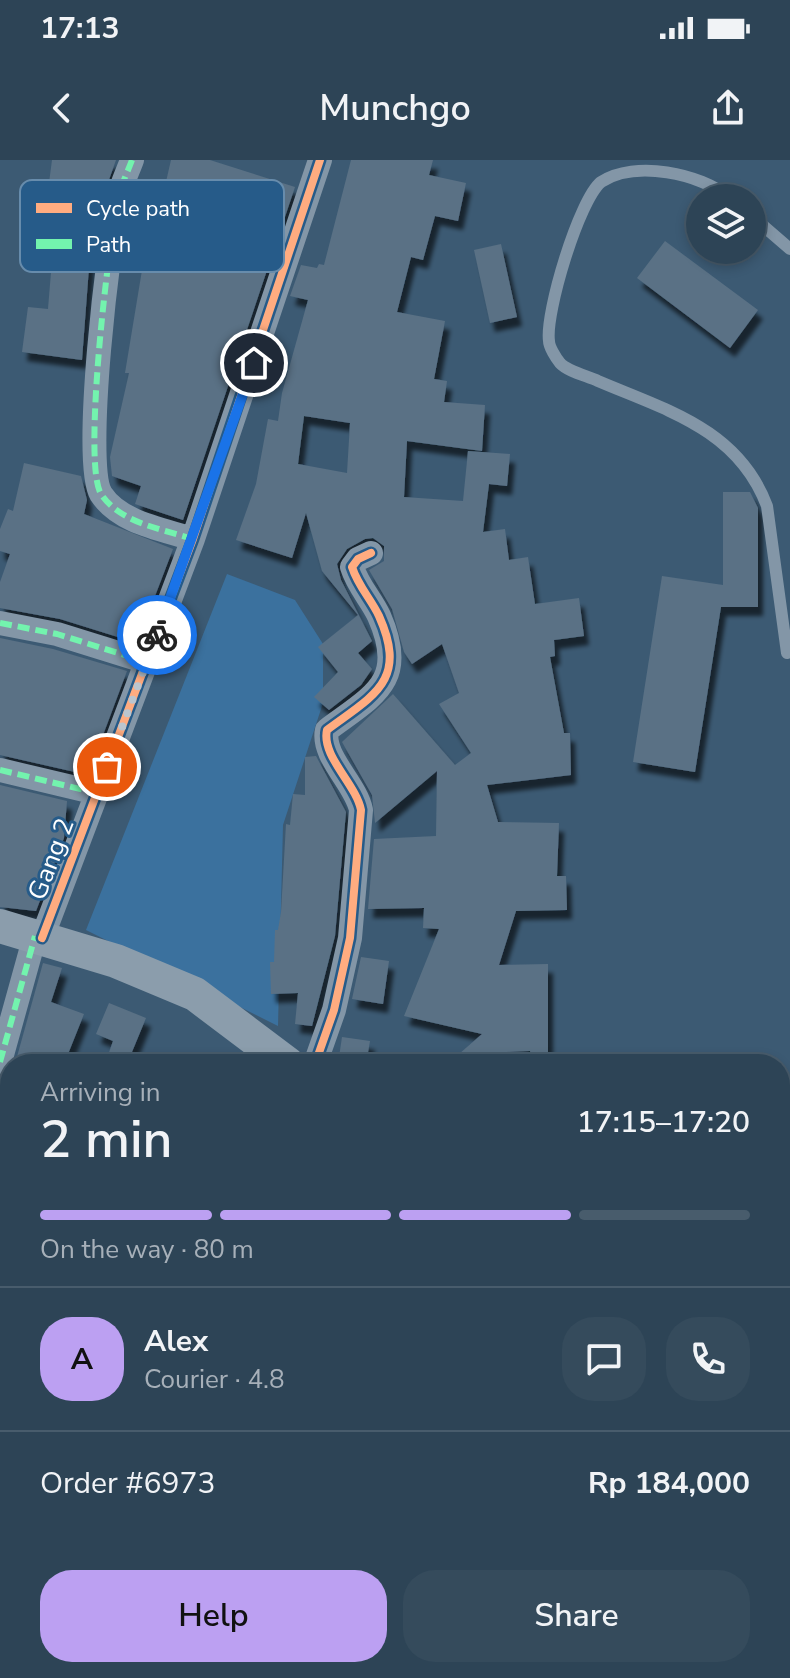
<!DOCTYPE html>
<meta charset="utf-8">
<style>
body{margin:0;font-family:"Nunito Sans",sans-serif;background:#354b5c;color:#f1f3f6;height:100vh;display:flex;flex-direction:column;font-size:30px;white-space:nowrap}
*{box-sizing:border-box;margin:0}
p{font-size:26px;color:#a7b0b9}
.icon{flex:none;width:44px;height:44px;fill:none;stroke:currentColor;stroke-width:2;stroke-linecap:round;stroke-linejoin:round}
.map{position:relative;flex:1;overflow:hidden}
.sheet{position:absolute;left:0px;top:894px;width:790px;height:624px;display:flex;flex-direction:column;background:#2d4456;border-radius:32px 32px 0 0;box-shadow:0 4px 12px #0003,0 0 0 2px #485c6c}
.sheet>*{flex:none}
.buttons{position:absolute;left:686px;top:24px;display:grid;gap:16px}
.buttons a{display:grid;place-items:center;width:80px;height:80px;border-radius:50%;background:#2d4456;box-shadow:0 4px 12px #0003,0 0 0 2px #485c6c;font-size:40px}
.pin{position:absolute;display:grid;place-items:center;width:68px;height:68px;color:#fff;margin:-34px;border:4px solid #fff;border-radius:50%;box-shadow:0 2px 8px #0007}
.courier{position:absolute;display:grid;place-items:center;width:80px;height:80px;margin:-40px;border:6px solid #1a73e8;border-radius:50%;background:#fff;color:#222;box-shadow:0 2px 10px #0007}
.head em{font-style:normal;font-weight:600}
.head div{display:flex;flex-direction:column-reverse}
.head{display:flex;align-items:center;justify-content:space-between;height:136px;padding:0 40px}
h1{font-size:52px;font-weight:600;line-height:60px}
.bar{display:grid;grid-template-columns:repeat(4,1fr);gap:12px 8px;align-content:center;height:96px;padding:0 40px}
.bar i{height:10px;border-radius:6px;background:#485c6c}
.bar .active{background:#bca0f2}
.bar p{grid-column:span 4}
.line{display:flex;align-items:center;gap:20px;padding:0 40px;border-top:2px solid #485c6c}
.line div{flex:1}
.round{display:grid;place-items:center;flex:none;width:84px;height:84px;border-radius:32px;background:#354b5c}
.primary-button{display:flex;gap:16px;margin-top:auto;padding:16px 40px}
.primary-button a{flex:1;height:92px;border-radius:32px;background:#bca0f2;color:#111;font-size:32px;font-weight:600;line-height:92px;text-align:center}
.primary-button a+a{background:#354b5c;color:#f1f3f6}
.status{display:flex;justify-content:space-between;align-items:center;height:56px;padding:0 40px;background:#2d4456;direction:ltr}
.status svg{height:22px;fill:currentColor}
header{display:flex;justify-content:space-between;align-items:center;height:104px;padding:0 40px;background:#2d4456;font-size:36px;font-weight:600}
.map>svg:first-child{display:block}
.green{fill:#3b719e}
.building{fill:#5a7185;fill-rule:evenodd;filter:url(#shadow)}
.lines{fill:none;stroke-linecap:round;stroke-linejoin:round}
.lane{stroke:#8396a7;stroke-width:12}
.street{stroke:#8396a7;stroke-width:24}
.secondary{stroke:#8b9dac;stroke-width:34}
.quiet{stroke:#73f3ae;stroke-width:6;stroke-dasharray:12 6;stroke-linecap:butt}
.cycleway-casing{stroke:#265b89;stroke-width:13}
.cycleway{stroke:#ffac80;stroke-width:8}
.done{stroke:#bbc5ce;stroke-width:8;stroke-dasharray:0 14.4}
.route{stroke:#1a73e8;stroke-width:10}
.labels{text-anchor:middle;dominant-baseline:central;stroke-width:6;stroke-linejoin:round;paint-order:stroke}
.street-label{font-size:26px;fill:#fff;stroke:#265b89}
.key{fill:#265b89;stroke:#678cac;stroke-width:2}
.key-label{font-size:22px;fill:#fff}
</style>
<div class="status"><b>17:13</b><svg viewBox="0 0 49 12"><path d="M0 12V9h3v3zM5 12V6h3v6zM10 12V3h3v9zM15 12V0h3v12zM26 1h20v11H26zM47 4h2v5h-2z"/></svg></div>
<header><svg class="icon" aria-label="back" viewBox="0 0 24 24"><path d="M15 5l-7 7 7 7"/></svg>Munchgo<svg class="icon" aria-label="share" viewBox="0 0 24 24"><path d="M12 15V3M7 8l5-5 5 5M5 13v7h14v-7"/></svg></header>
<div class="map">
<svg width="790" height="1518" viewBox="0 0 790 1518">
<defs>
<filter id="shadow"><feDropShadow dx="5" dy="9" stdDeviation="2" flood-color="#0009"/></filter>
</defs>
<rect width="100%" height="100%" fill="#3c5a73"/>
<path class="green" d="M227 414 295 440 323 484V543L283 665 278 866 86 770Z"/>
<path class="building" d="M52 0H116L105 31 96 81H91L82 200 22 192 28 147 48 149 54 76 30 73 33 44 46 46Z
M171 0H210L295 27 183 360 135 344 141 326 112 316 110 297 129 213H125L146 86 151 87Z
M351 0H433L429 15 466 23 458 61 435 56 423 100 411 97 397 152 445 161 434 219 447 221 444 242 485 245 482 291 407 281 404 337 463 341 468 291 510 294 507 326 489 324 483 372 505 369 509 400 528 397 535 444 579 438 584 476 554 480 555 496 550 497 564 573H570L571 615 487 625 498 662 559 663 557 716H566L567 750 516 751 499 805 548 804V904H534L530 891 459 894 482 874 404 856 439 769 423 768 424 748 368 749 374 679 436 676 437 611 375 663 372 635 342 582 393 534 455 605 471 593 439 544 459 533 442 484 412 504 404 492 392 449 369 410 384 401V386L373 378 365 379 347 389 337 404 341 420 372 481 358 493 372 509 361 525 329 550 314 537 338 512 318 487 358 455 322 411 306 353 292 398 236 380 256 324 268 259 278 261 282 233 308 140 290 136 301 105 317 108 319 104 324 105ZM304 256 350 263 347 313 298 304Z
M665 81 758 150 730 188 637 118Z
M501 84 517 157 490 163 474 90Z
M24 303 81 316 87 340 84 354 173 389 137 483 60 459 0 448V422L10 394 0 391V369L8 349 13 351Z
M723 332H750L758 348V447H721L695 612 633 602 662 416 723 425Z
M0 478 53 489 127 511 88 615 0 595Z
M316 596 346 652 335 776 312 866 295 864 298 833 271 834 270 802H274L275 770H278L281 752 286 664 290 665 293 634 305 635V597Z
M0 625 67 641 64 678 36 751 0 747Z
M361 797 389 801 383 844 352 839Z
M43 803 62 808 51 842 84 854 64 904H15Z
M109 843 146 858 127 904H105L113 881 96 874Z
M342 877 370 881 366 904H338Z"/>
<g class="lines">
<path class="lane" d="M730 38C700 13 635 0 601 22 579 40 545 153 549 181 549 187 556 198 560 203 567 211 587 216 598 221 666 250 738 269 767 346L787 493
M752 56 790 89"/>
<path class="street" d="M132 0C128 11 122 23 119 35 109 78 82 303 101 334 120 363 162 369 193 379
M0 463 57 474 147 502
M0 610 97 633
M42 778 193 379 320 0
M0 902 35 776
M315 904 334 850 350 778 361 650C356 624 321 596 327 570 374 535 408 521 379 456 371 439 358 426 352 407L358 399 371 393
M0 1317 10 1324
M0 1466 10 1467"/>
<path class="secondary" d="M0 766 116 801 195 834 288 904
M780 986 790 972
M780 1499 790 1501
M572 1518 574 1508
M620 1518 631 1508"/>
<path class="quiet" d="M132 0C128 11 122 23 119 35 109 78 82 303 101 334 120 363 162 369 193 379
M0 463 57 474 147 502
M0 610 97 633
M0 902 35 776
M0 1317 10 1324"/>
<g class="cycleway-casing">
<path id="cycleway" d="M42 778 193 379 320 0
M315 904 334 850 350 778 361 650C356 624 321 596 327 570 374 535 408 521 379 456 371 439 358 426 352 407L358 399 371 393"/>
</g>
<use href="#cycleway" class="cycleway"/>
</g>
<g class="lines">
<path class="done" d="M107 607 157 475"/>
<path class="route" d="M157 475 254 203"/>
</g>
<g class="labels">
<g class="street-label">
<text transform="translate(51 699) rotate(-69)">Gang 2</text>
</g>
</g>
<rect x="20" y="20" width="264" height="92" rx="12" class="key"/>
<rect x="36" y="43" width="36" height="10" fill="#ffac80"/>
<rect x="36" y="79" width="36" height="10" fill="#73f3ae"/>
<g class="key-label">
<text x="86" y="56">Cycle path</text>
<text x="86" y="92">Path</text>
</g>
</svg>
<div class="buttons">
<a><svg class="icon" aria-label="layers" viewBox="0 0 24 24"><path d="M12 4l9 5-9 5-9-5zM3 14l9 5 9-5"/></svg></a>
</div>
<div class="pin" style="left:107px;top:607px;background:#ea580c"><svg class="icon" aria-label="bag" viewBox="0 0 24 24"><path d="M5 8h14l-1 12H6zM9 8a3 3 0 0 1 6 0"/></svg></div>
<div class="pin" style="left:254px;top:203px;background:#1f2937"><svg class="icon" aria-label="home" viewBox="0 0 24 24"><path d="M3 11l9-7 9 7M6 9v11h12V9"/></svg></div>
<div class="courier" style="left:157px;top:475px"><svg class="icon" aria-label="bike" viewBox="0 0 24 24"><circle cx="6" cy="16" r="4"/><circle cx="18" cy="16" r="4"/><path d="M6 16l4-8h5l3 8M10 8l3 8H6M13 5h3"/></svg></div>
<section class="sheet">
<div class="head"><div><h1>2 min</h1><p>Arriving in</p></div><em>17:15–17:20</em></div>
<div class="bar"><i class="active"></i><i class="active"></i><i class="active"></i><i></i><p>On the way · 80 m</p></div>
<div class="line" style="height:144px"><b class="round" style="background:#bca0f2;color:#111">A</b><div><b>Alex</b><p>Courier · 4.8</p></div><a class="round"><svg class="icon" aria-label="chat" viewBox="0 0 24 24"><path d="M4 5h16v11H9l-5 4z"/></svg></a><a class="round"><svg class="icon" aria-label="phone" viewBox="0 0 24 24"><path d="M5 4h4l2 5-3 2q2 4 5 5l2-3 5 2v4C11 20 4 13 5 4z"/></svg></a></div>
<div class="line" style="height:104px"><div>Order #6973</div><b>Rp 184,000</b></div>
<div class="primary-button"><a>Help</a><a>Share</a></div>
</section>
</div>
